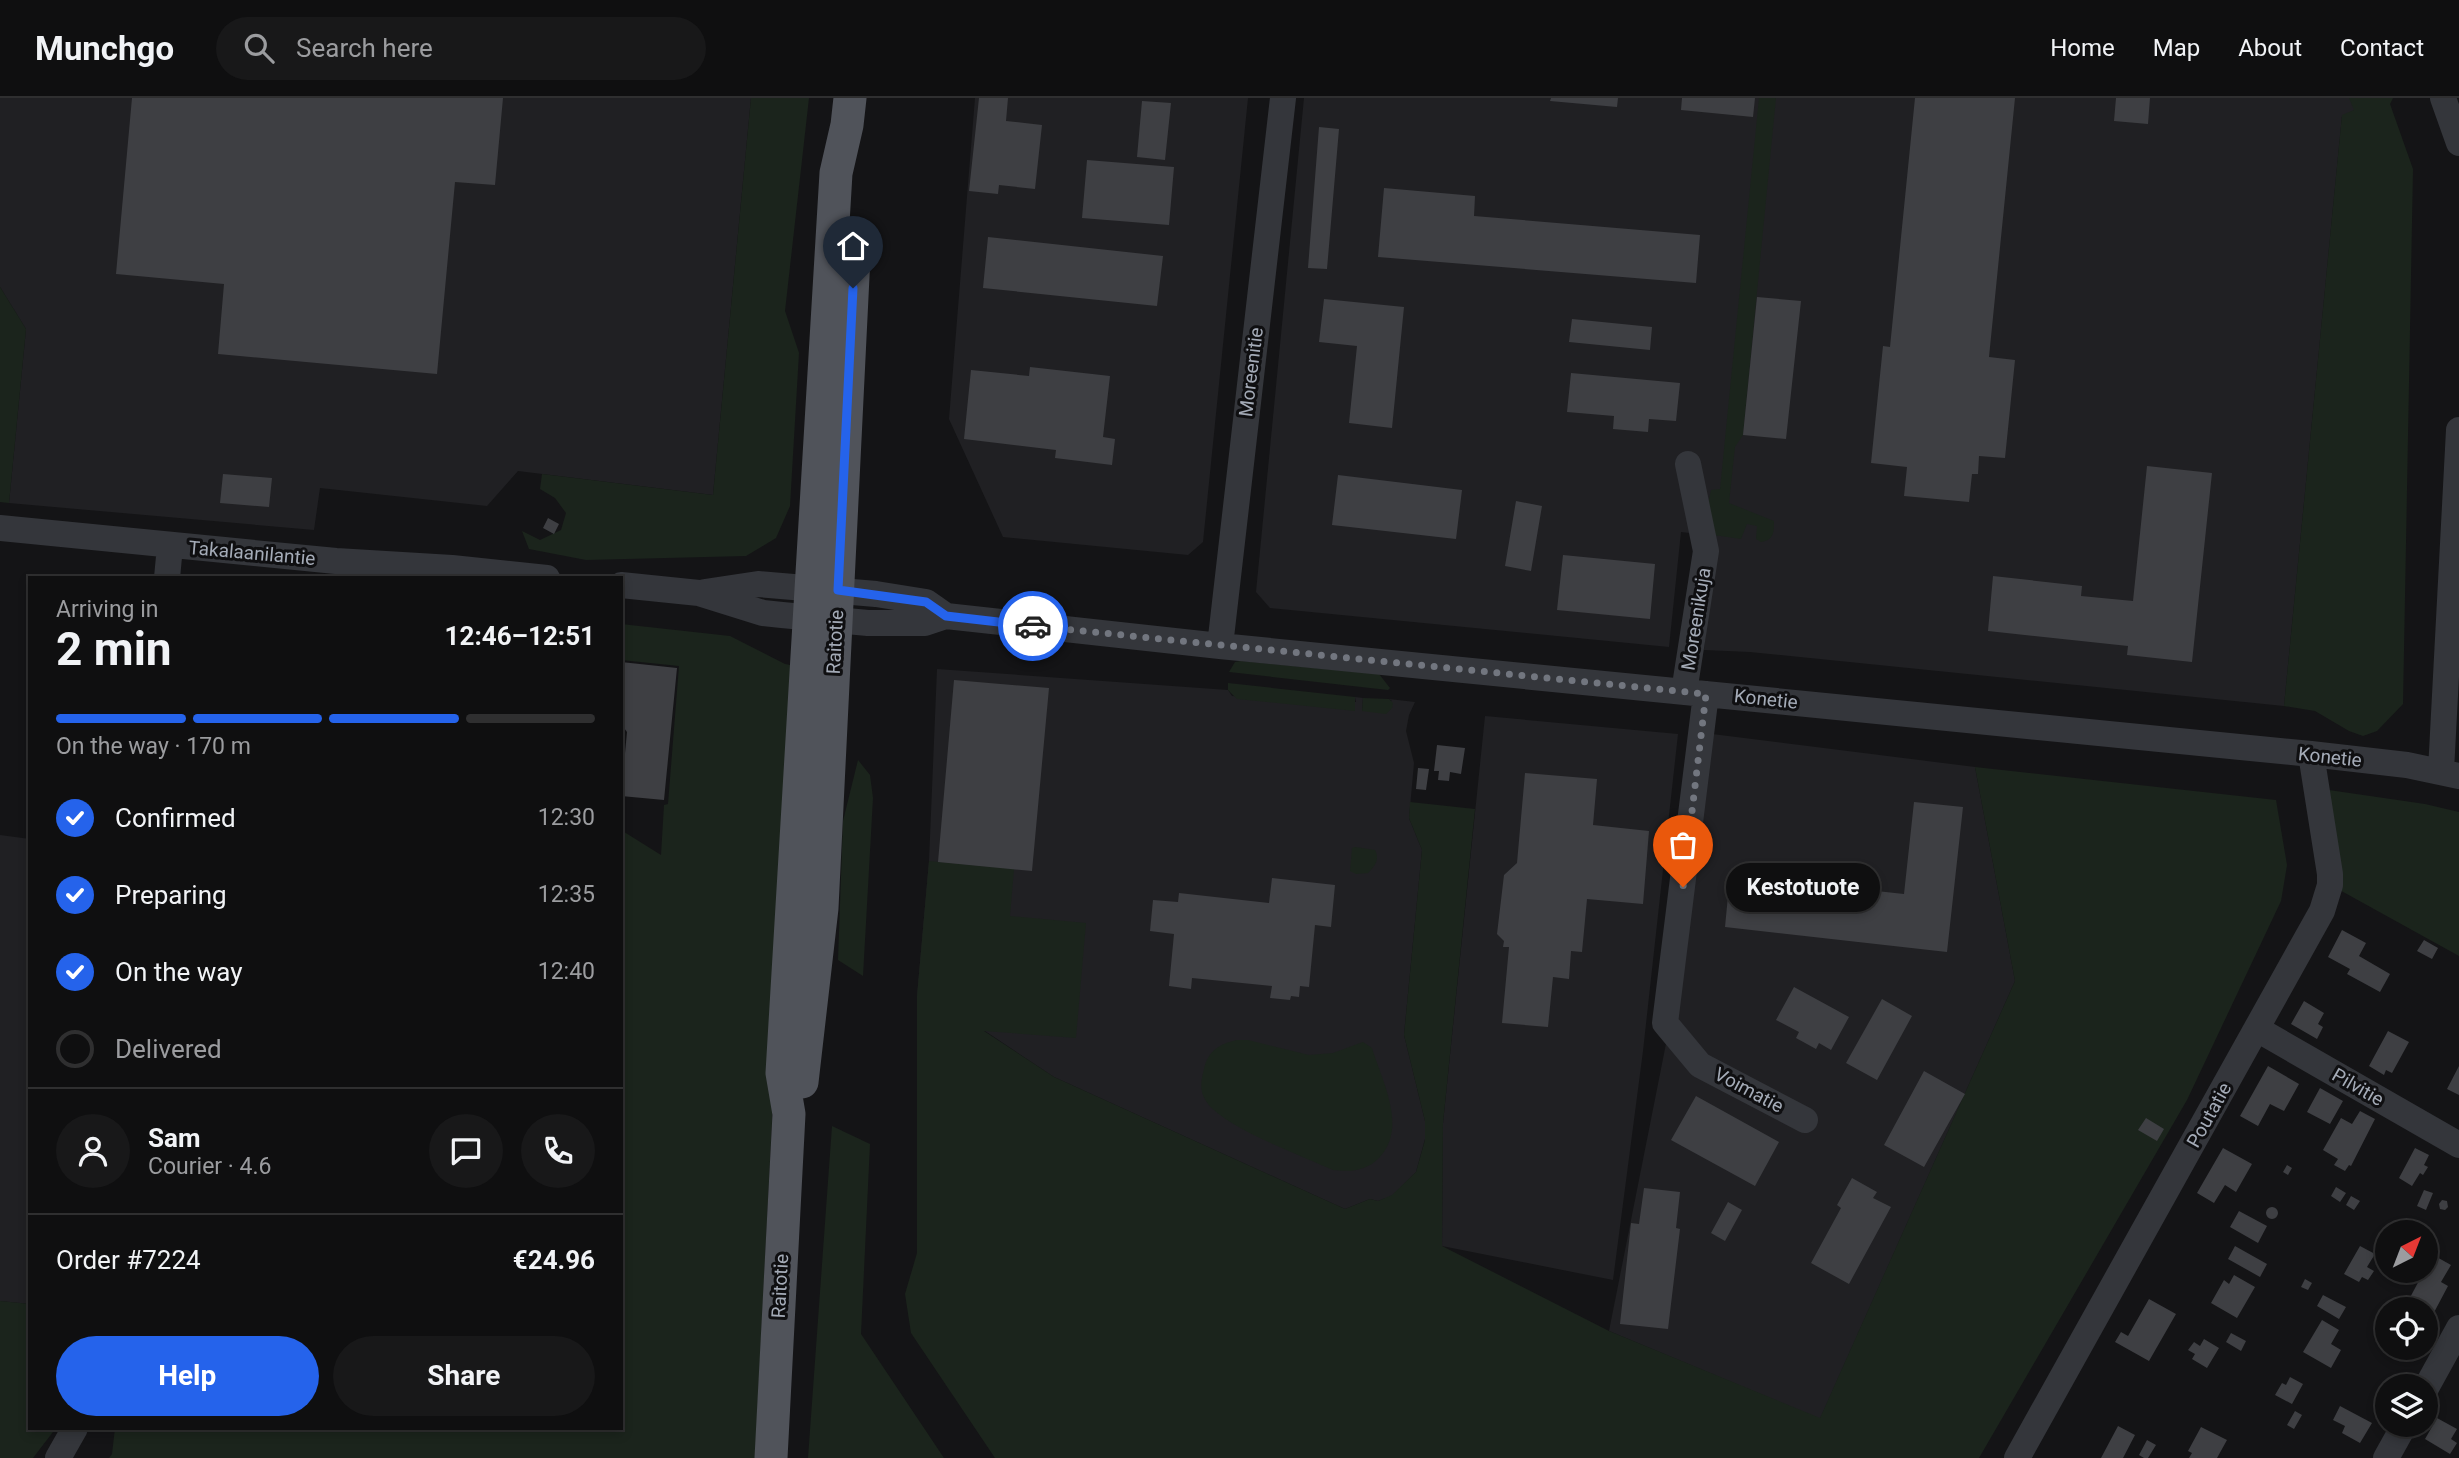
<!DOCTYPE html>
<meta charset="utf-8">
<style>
body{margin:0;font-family:Roboto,sans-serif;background:#181819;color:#f1f3f6;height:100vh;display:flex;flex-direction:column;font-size:26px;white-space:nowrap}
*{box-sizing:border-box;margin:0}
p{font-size:23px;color:#9b9c9f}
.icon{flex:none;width:38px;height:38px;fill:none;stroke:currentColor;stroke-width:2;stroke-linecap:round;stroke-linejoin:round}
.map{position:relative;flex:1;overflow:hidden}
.panel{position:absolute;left:28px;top:478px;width:595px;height:854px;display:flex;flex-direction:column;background:#0f0f10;border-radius:0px;box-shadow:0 4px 10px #0003,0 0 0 2px #2f2f30}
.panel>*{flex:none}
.needle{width:46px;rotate:42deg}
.fabs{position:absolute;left:2375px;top:1122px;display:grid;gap:14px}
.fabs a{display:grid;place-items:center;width:63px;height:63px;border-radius:50%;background:#0f0f10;box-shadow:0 4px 10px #0003,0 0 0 2px #2f2f30;font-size:35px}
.pin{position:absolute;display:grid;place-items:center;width:60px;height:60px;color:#fff;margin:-72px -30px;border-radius:50% 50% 50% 0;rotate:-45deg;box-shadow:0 0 7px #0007}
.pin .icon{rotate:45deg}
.courier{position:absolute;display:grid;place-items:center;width:70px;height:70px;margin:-35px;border:5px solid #2563eb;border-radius:50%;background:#fff;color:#222;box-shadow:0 2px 9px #0007}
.bubble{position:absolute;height:49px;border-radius:24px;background:#0f0f10;box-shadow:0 4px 10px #0003,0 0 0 2px #2f2f30;font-size:23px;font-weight:700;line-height:49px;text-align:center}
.summary em{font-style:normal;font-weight:700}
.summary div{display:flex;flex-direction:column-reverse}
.summary{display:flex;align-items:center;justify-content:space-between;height:119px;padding:0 28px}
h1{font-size:46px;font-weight:700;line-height:52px}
.bar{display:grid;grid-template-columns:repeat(4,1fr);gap:10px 7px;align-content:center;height:84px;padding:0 28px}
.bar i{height:9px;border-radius:5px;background:#2f2f30}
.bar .active{background:#2563eb}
.bar p{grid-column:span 4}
.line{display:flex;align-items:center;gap:18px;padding:0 28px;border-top:2px solid #2f2f30}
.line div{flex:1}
.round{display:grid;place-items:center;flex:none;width:74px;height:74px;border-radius:37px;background:#181819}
ol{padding:0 28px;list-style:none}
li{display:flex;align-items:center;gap:21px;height:77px}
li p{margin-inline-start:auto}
li .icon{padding:7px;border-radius:50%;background:#2563eb;color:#fff;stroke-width:4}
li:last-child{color:#9b9c9f}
li i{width:38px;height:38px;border:4px solid #2f2f30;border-radius:50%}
.cta{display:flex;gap:14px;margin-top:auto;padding:14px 28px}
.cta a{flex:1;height:80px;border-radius:42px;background:#2563eb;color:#fff;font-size:28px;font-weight:700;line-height:80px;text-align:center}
.cta a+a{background:#181819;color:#f1f3f6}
header{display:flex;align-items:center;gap:42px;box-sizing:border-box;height:98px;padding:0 35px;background:#0f0f10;border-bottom:2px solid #2f2f30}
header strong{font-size:33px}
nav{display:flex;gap:38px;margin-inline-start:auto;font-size:24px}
.search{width:490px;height:63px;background:#181819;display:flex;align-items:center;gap:18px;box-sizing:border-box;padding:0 24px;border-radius:38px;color:#9b9c9f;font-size:26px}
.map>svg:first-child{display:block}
.built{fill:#202023}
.green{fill:#1b241c}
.building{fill:#3e3f43}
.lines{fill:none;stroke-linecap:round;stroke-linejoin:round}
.minor{stroke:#34363b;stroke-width:26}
.major{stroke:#50535a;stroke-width:33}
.done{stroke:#72767f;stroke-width:7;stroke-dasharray:0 12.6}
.route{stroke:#2563eb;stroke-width:9}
.labels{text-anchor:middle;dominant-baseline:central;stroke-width:6;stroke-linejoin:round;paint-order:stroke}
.street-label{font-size:19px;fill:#a4abb7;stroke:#0f0f11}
</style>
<header>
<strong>Munchgo</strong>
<div class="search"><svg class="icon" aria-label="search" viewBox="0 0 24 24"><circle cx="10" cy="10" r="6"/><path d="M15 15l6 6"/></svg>Search here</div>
<nav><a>Home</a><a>Map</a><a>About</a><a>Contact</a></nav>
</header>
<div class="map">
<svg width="2459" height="1360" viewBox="0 0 2459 1360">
<rect width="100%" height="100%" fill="#141416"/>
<path class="built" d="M0 0H751L713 397 518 373 487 408 320 390 314 432 9 405 26 231 0 189Z
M975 0H1248L1203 444 1188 457 1003 439 949 321Z
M1304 0H2381L2342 18 2284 608 1750 554 1704 552 1716 438 1681 434 1669 549 1270 510 1256 494Z
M937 571 1228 592 1232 598 1356 604 1355 599 1363 600 1362 613 1392 603 1389 601 1415 604 1409 617 1406 633 1414 665 1409 720 1422 752 1404 937 1425 1023V1041L1416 1074 1392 1098 1378 1103 1370 1101 1345 1111 1054 979 982 931 917 898 929 763Z
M1485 618 1678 636 1643 953 1613 1182 1442 1148 1443 1025Z
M1712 636 1975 669 2015 883 1820 1321 1609 1233 1685 850Z
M0 737 30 741V1206L0 1203Z"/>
<path class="green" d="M751 0H809L785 213 799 255 790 408 776 440 746 458 586 462 529 451 522 433 540 442 561 432 566 415 555 400 540 391 542 376 713 397Z
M1759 0H1776L1743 337 1735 349 1729 405 1774 423C1774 434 1774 442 1761 444L1756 441 1757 428 1747 426 1741 441 1707 436 1706 415 1711 392 1720 391Z
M2349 0H2393L2390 6 2413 71 2403 606 2377 633 2363 638 2349 633 2315 613 2284 608 2342 17 2354 12Z
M0 189 26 231 9 405 0 404Z
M621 526 730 538 785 566 795 568 755 1360H109L112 1356 115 1330H621V732L661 757 664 707 668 706 679 568 621 562Z
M1241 563 1379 576 1390 590 1388 592 1229 574 1235 564Z
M1228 585 1355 599V613L1237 601 1228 592Z
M1363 600 1389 601 1393 605 1392 610 1386 616 1362 613Z
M858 662 870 677 873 700 863 878 838 862 843 723Z
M1975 669 2276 702 2287 767 2281 803 2187 1002 1979 1360H995L911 1235 905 1196 917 1155V898L929 763 1014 771 1010 818 1086 825 1076 940 984 933 1054 979 1345 1111 1370 1101 1378 1103 1392 1097 1416 1074 1425 1042V1023L1404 937 1422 752 1409 720 1410 704 1475 711 1443 1025 1442 1148 1609 1233 1820 1320 2015 883Z
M2322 691 2425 706 2459 714V858L2336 790Z
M1355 749 1375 752C1380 761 1375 768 1368 775L1356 776 1350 773 1352 750Z
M1237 942H1248L1309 957 1333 955 1363 944 1372 950C1382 983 1408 1030 1379 1060 1366 1073 1351 1074 1333 1072 1303 1058 1222 1029 1206 1003 1199 992 1201 983 1204 971 1208 953 1219 946 1237 942Z
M832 1028 870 1046 861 1236 944 1360H808Z
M0 1203 30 1206V1330H56L33 1360H0Z"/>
<path class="building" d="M132 0H503L495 87 455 84 437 276 218 256 224 186 116 176Z
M979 0H1008L1006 23 1042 27 1035 91 999 87 998 96 969 93Z
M1551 0H1618L1617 9 1550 3Z
M1682 0H1755L1753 19 1681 12Z
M1915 0H2015L1989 259 2015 262 2005 360 1979 358 1978 376H1972L1969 404 1904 398 1907 369 1871 365 1883 248 1890 249Z
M2116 0H2150L2148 26 2114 23Z
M1142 3 1171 5 1165 62 1137 59Z
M1319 29 1339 31 1327 171 1308 170Z
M1087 62 1174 69 1169 127 1082 120Z
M1384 90 1475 98 1474 118 1700 137 1696 185 1378 159Z
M988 139 1163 158 1157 208 983 190Z
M1757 199 1801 203 1786 341 1743 337Z
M1324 201 1404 209 1392 330 1349 325 1357 248 1319 244Z
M1572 221 1652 229 1650 252 1569 244Z
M1030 269 1110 278 1103 339 1115 341 1112 367 1055 360 1056 352 964 341 971 272 1029 278Z
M1571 275 1680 285 1676 323 1649 321 1648 334 1613 331 1614 318 1567 314Z
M2147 368 2212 375 2192 564 2127 557 2128 548 1988 533 1993 478 2082 488 2081 498 2133 503Z
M223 376 272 380 269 409 220 405Z
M1338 377 1462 392 1456 441 1332 427Z
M1516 403 1542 408 1531 473 1505 468Z
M548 420 559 426 554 436 543 430Z
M1563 457 1655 466 1650 521 1557 512Z
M621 564 677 570 664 702 621 698 627 634 621 626Z
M954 582 1049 590 1032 773 938 764Z
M1437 647 1465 650 1461 676 1450 674 1449 683 1438 682 1439 673H1434Z
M1418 670 1429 671 1426 692 1416 691Z
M1525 675 1597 681 1593 727 1649 733 1643 806 1587 801 1582 854 1571 853 1569 881 1553 879 1548 929 1502 925 1509 849H1503L1504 843 1497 836 1504 777 1517 765Z
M1914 704 1963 709 1947 854 1725 829 1730 777 1904 796Z
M1272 780 1335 787 1331 829 1315 827 1309 889 1300 888 1299 899 1291 898 1290 902 1270 900 1272 888 1192 880 1191 891 1169 888 1174 836 1150 833 1153 802 1178 804 1179 795 1269 805Z
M2342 832 2366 845 2359 858 2390 876 2380 894 2347 876 2350 871 2328 859Z
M2424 842 2438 850 2432 861 2417 853Z
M1794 889 1849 919 1831 952 1819 945 1816 951 1796 940 1799 934 1776 922Z
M1882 901 1912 918 1877 982 1846 965Z
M2304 903 2324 915 2318 926 2323 929 2317 941 2291 926Z
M2388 933 2409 944 2392 975 2386 972 2384 977 2369 968Z
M2268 968 2299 986 2284 1013 2270 1006 2258 1028 2240 1018Z
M2459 968V997L2447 991Z
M1924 973 1965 996 1924 1069 1884 1047Z
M2320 990 2343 1003 2330 1026 2307 1014Z
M1696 998 1779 1044 1755 1088 1671 1042Z
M2360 1013 2375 1021 2351 1068 2349 1067 2345 1073 2334 1067 2338 1061 2323 1052 2341 1020 2352 1026Z
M2146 1020 2164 1031 2157 1043 2138 1032Z
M2223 1050 2252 1066 2236 1094 2225 1087 2214 1105 2197 1095Z
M2415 1050 2429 1057 2424 1067 2428 1069 2423 1077 2420 1075 2412 1088 2399 1080Z
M2287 1067 2292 1070 2288 1077 2283 1074Z
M1852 1080 1877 1094 1873 1100 1891 1109 1849 1186 1811 1165 1841 1110 1837 1107Z
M2336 1089 2346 1095 2340 1104 2331 1098Z
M1644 1090 1680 1094 1676 1130 1680 1131 1668 1231 1620 1226 1631 1125 1639 1126Z
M2424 1092 2433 1095 2426 1112 2417 1108Z
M2351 1098 2360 1103 2354 1112 2346 1107Z
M2442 1102 2447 1103 2448 1109 2445 1112 2440 1111 2439 1106Z
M1728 1104 1742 1112 1725 1143 1711 1135Z
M2266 1115a6 6 0 1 1 12 0a6 6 0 1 1-12 0Z
M2239 1113 2267 1128 2258 1145 2230 1129Z
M2235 1148 2267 1166 2260 1179 2228 1161Z
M2360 1148 2375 1156 2367 1169 2374 1173 2368 1182 2362 1179 2359 1184 2344 1176Z
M2426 1153 2451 1167 2441 1184 2448 1188 2430 1222 2426 1220V1211H2409L2405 1209 2422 1177 2414 1172H2426Z
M2234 1177 2255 1189 2237 1220 2211 1205 2224 1182 2229 1186Z
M2305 1181 2312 1185 2308 1192 2301 1189Z
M2323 1197 2346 1209 2339 1221 2317 1208Z
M2149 1201 2176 1216 2149 1263 2115 1244 2121 1234 2128 1238Z
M2322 1222 2339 1232 2331 1246 2341 1252 2331 1270 2303 1254Z
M2231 1235 2246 1243 2241 1253 2226 1244Z
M2204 1241 2219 1250 2207 1270 2192 1261 2195 1256 2188 1252 2194 1244 2200 1248Z
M2290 1279 2303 1286 2292 1306 2275 1297 2282 1285 2286 1287Z
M2340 1308 2372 1325 2360 1345 2342 1335 2345 1328 2333 1322Z
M2295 1313 2302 1317 2294 1331 2287 1327Z
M2437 1320 2457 1331 2451 1341 2457 1345 2450 1356 2425 1341Z
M2118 1328 2135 1337 2123 1360H2101Z
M2201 1329 2227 1342 2217 1360H2189L2192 1355 2188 1353Z
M2147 1342 2156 1347 2148 1360H2144L2139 1357Z"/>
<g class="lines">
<path class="minor" d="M2443 0 2459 45
M0 430 336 463 452 470 547 480
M167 480 170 448
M621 487 699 495 763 515 782 517 868 525H925L946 518 1220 548 2311 656 2407 667 2459 678
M705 494 758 486 876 496 926 504 946 518
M1220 548 1283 0
M1684 594 1706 453 1688 366
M1706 596 1665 925 1700 967 1805 1022
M2441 673 2459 332
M2257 931 2459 1047
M2426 1290 2459 1230
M58 1360 75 1330
M2017 1360 2322 813 2330 787V776L2311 656
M2386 1360 2405 1326"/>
<path class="major" d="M802 984 822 810 854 158
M771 1360 789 1016 782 975 836 75 847 27 850 0"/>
</g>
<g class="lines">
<path class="done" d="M1033 528 1706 596 1683 789"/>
<path class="route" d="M853 190 838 492 926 504 946 518 1033 528"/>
</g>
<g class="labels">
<g class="street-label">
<text transform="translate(1251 274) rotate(-83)">Moreenitie</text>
<text transform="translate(252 455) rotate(5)">Takalaanilantie</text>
<text transform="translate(1696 521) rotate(-81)">Moreenikuja</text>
<text transform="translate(835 544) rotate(-87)">Raitotie</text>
<text transform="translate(1766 601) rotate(6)">Konetie</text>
<text transform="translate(2330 659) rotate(6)">Konetie</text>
<text transform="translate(2358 989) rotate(30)">Pilvitie</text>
<text transform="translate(1749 992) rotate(28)">Voimatie</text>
<text transform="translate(2209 1017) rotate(-61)">Poutatie</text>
<text transform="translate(780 1188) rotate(-87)">Raitotie</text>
</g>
</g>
</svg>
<div class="fabs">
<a><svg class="needle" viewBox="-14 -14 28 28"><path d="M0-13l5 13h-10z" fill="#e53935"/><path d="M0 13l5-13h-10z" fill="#9b9c9f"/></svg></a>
<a><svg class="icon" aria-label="locate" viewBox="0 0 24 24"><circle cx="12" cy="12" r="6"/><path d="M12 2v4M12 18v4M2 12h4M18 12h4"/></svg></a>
<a><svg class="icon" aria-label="layers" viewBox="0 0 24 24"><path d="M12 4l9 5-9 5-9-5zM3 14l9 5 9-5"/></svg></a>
</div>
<div class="pin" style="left:1683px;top:789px;background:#ea580c"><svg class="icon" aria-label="bag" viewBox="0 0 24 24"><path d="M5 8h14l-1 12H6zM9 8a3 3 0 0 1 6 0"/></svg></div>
<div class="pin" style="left:853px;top:190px;background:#1f2937"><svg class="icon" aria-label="home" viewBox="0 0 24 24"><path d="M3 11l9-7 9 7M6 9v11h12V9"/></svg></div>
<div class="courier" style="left:1033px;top:528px"><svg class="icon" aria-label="car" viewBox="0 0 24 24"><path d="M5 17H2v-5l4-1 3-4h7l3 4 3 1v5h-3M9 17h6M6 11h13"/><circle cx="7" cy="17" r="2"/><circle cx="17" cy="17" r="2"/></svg></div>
<div class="bubble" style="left:1726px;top:765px;width:154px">Kestotuote</div>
<section class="panel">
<div class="summary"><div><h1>2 min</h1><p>Arriving in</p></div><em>12:46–12:51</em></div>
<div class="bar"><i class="active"></i><i class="active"></i><i class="active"></i><i></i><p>On the way · 170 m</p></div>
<ol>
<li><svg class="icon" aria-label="check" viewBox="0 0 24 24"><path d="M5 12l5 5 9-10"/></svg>Confirmed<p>12:30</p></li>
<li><svg class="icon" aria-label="check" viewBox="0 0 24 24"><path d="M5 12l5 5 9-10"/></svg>Preparing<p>12:35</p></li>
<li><svg class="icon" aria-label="check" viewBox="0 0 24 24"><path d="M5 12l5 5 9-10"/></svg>On the way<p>12:40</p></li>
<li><i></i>Delivered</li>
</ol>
<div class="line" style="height:126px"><a class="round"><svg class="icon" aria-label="person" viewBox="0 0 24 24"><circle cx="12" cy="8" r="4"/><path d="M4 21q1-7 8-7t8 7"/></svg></a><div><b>Sam</b><p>Courier · 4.6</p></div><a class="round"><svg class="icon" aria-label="chat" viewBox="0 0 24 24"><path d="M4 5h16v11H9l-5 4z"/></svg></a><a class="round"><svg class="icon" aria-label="phone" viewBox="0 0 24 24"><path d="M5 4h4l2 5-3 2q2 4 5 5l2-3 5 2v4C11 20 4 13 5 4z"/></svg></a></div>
<div class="line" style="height:91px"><div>Order #7224</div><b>€24.96</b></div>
<div class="cta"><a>Help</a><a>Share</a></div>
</section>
</div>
